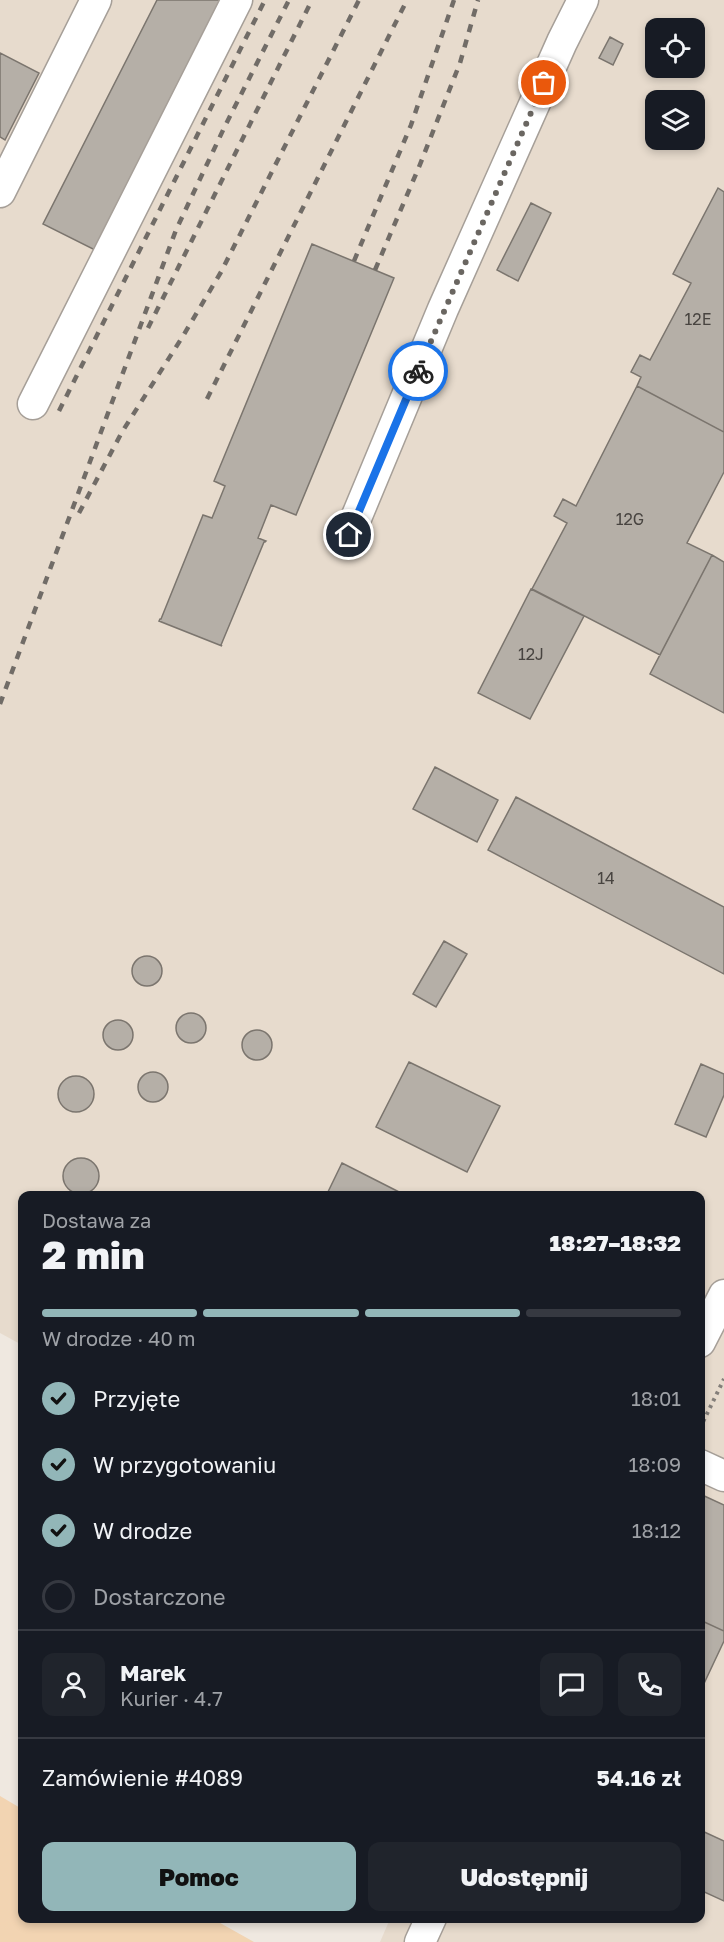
<!DOCTYPE html>
<html lang="pl">
<meta charset="utf-8">
<style>
body{margin:0;font-family:"Golos Text",sans-serif;background:#20242c;color:#f1f3f6;height:100vh;display:flex;flex-direction:column;font-size:22px;white-space:nowrap}
*{box-sizing:border-box;margin:0}
p{font-size:20px;color:#9ea1a6}
.icon{flex:none;width:33px;height:33px;fill:none;stroke:currentColor;stroke-width:2;stroke-linecap:round;stroke-linejoin:round}
.map{position:relative;flex:1;overflow:hidden}
.details{position:absolute;left:18px;top:1191px;width:687px;height:732px;display:flex;flex-direction:column;background:#171b24;border-radius:12px;box-shadow:0 3px 9px #0003}
.details>*{flex:none}
.tools{position:absolute;left:645px;top:18px;display:grid;gap:12px}
.tools a{display:grid;place-items:center;width:60px;height:60px;border-radius:12px;background:#171b24;box-shadow:0 3px 9px #0003;font-size:30px}
.pin{position:absolute;display:grid;place-items:center;width:51px;height:51px;color:#fff;margin:-26px;border:3px solid #fff;border-radius:50%;box-shadow:0 2px 6px #0007}
.courier{position:absolute;display:grid;place-items:center;width:60px;height:60px;margin:-30px;border:4px solid #1a73e8;border-radius:50%;background:#fff;color:#222;box-shadow:0 2px 8px #0007}
.summary em{font-style:normal;font-weight:800}
.summary div{display:flex;flex-direction:column-reverse}
.summary{display:flex;align-items:center;justify-content:space-between;height:102px;padding:0 24px}
h1{font-size:39px;font-weight:800;line-height:45px}
.bar{display:grid;grid-template-columns:repeat(4,1fr);gap:9px 6px;align-content:center;height:72px;padding:0 24px}
.bar i{height:8px;border-radius:4px;background:#363941}
.bar .selected{background:#92b6b8}
.bar p{grid-column:span 4}
.line{display:flex;align-items:center;gap:15px;padding:0 24px;border-top:2px solid #363941}
.line div{flex:1}
.round{display:grid;place-items:center;flex:none;width:63px;height:63px;border-radius:12px;background:#20242c}
ol{padding:0 24px;list-style:none}
li{display:flex;align-items:center;gap:18px;height:66px}
li p{margin-inline-start:auto}
li .icon{padding:6px;border-radius:50%;background:#92b6b8;color:#111;stroke-width:4}
li:last-child{color:#9ea1a6}
li i{width:33px;height:33px;border:3px solid #363941;border-radius:50%}
.cta{display:flex;gap:12px;margin-top:auto;padding:12px 24px}
.cta a{flex:1;height:69px;border-radius:12px;background:#92b6b8;color:#111;font-size:24px;font-weight:800;line-height:69px;text-align:center}
.cta a+a{background:#20242c;color:#f1f3f6}
.map>svg:first-child{display:block}
.built{fill:#e7dbcd;fill-rule:evenodd}
.green{fill:#f2d4b2}
.building{fill:#b5afa7;stroke:#7b756e;stroke-width:1.5}
.lines{fill:none;stroke-linecap:round;stroke-linejoin:round}
.minor-casing{stroke:#a69f98;stroke-width:33}
.path{stroke:#847f7a;stroke-width:4;stroke-dasharray:3 4.5;stroke-linecap:butt}
.minor{stroke:#fff;stroke-width:30}
.rail{stroke:#716c67;stroke-width:4.5;stroke-dasharray:8 8;stroke-linecap:butt}
.done{stroke:#6a6661;stroke-width:6;stroke-dasharray:0 10.8}
.route{stroke:#1a73e8;stroke-width:8}
.labels{text-anchor:middle;dominant-baseline:central;stroke-width:4.5;stroke-linejoin:round;paint-order:stroke}
.number-label{font-size:16px;fill:#484440}
</style>
<div class="map">
<svg width="724" height="1942" viewBox="0 0 724 1942">
<rect width="100%" height="100%" fill="#efe8e0"/>
<path class="built" d="M0 0H724V1942H380L390 1919 700 1918V1196H22V1345L0 1333ZM656 28H694V68H656ZM656 100H694V140H656Z"/>
<path class="green" d="M0 1796 22 1809V1918L213 1919 254 1942H0Z"/>
<path class="building" d="M157 0H224L97 251 43 224Z
M610 37 623 44 613 65 599 58Z
M0 53 39 73 5 140 0 137Z
M718 188 724 192V432L637 386 641 377 631 372 640 355 650 360 691 283 673 274Z
M531 203 551 213 518 281 497 270Z
M312 244 394 278 296 515 271 505 258 538 266 541 265 542H264L221 645 222 646 159 621 160 619H161L203 515 212 518 225 486 214 481Z
M637 386 724 432V472L687 543 712 555 660 655 532 589 567 523 554 516 563 499 576 506Z
M712 555 724 562V713L650 674Z
M531 589 584 616 530 719 478 693Z
M435 767 498 800 477 842 413 809Z
M516 797 724 907V974L488 850Z
M444 941 467 954 436 1007 413 994Z
M132 971a15 15 0 1 1 30 0a15 15 0 1 1-30 0Z
M176 1028a15 15 0 1 1 30 0a15 15 0 1 1-30 0Z
M103 1035a15 15 0 1 1 30 0a15 15 0 1 1-30 0Z
M242 1045a15 15 0 1 1 30 0a15 15 0 1 1-30 0Z
M409 1062 500 1106 467 1172 376 1127Z
M701 1064 724 1074V1095L706 1137 675 1124Z
M138 1087a15 15 0 1 1 30 0a15 15 0 1 1-30 0Z
M58 1094a18 18 0 1 1 36 0a18 18 0 1 1-36 0Z
M63 1176a18 18 0 1 1 36 0a18 18 0 1 1-36 0Z
M342 1163 407 1196H326Z
M700 1494 724 1505V1631L700 1620Z
M700 1620 724 1631V1641L700 1692Z
M700 1830 724 1841V1901L700 1890Z"/>
<g class="lines">
<g class="minor-casing">
<path id="minor" d="M0 192 96 0
M33 404 237 0
M349 535 443 309 562 42 583 0
M700 1342 724 1295
M700 1465 724 1476
M420 1942 431 1918"/>
</g>
<path class="path" d="M700 1428 724 1379"/>
<use href="#minor" class="minor"/>
<path class="rail" d="M354 261 411 125 454 0
M375 270 419 167 460 63 478 0
M148 328 312 0
M207 399 407 0
M59 411 265 0
M79 513 122 432 183 336 221 272 359 0
M0 704 176 230 225 126 289 0"/>
</g>
<g class="lines">
<path class="done" d="M418 371 544 83"/>
<path class="route" d="M349 535 418 371"/>
</g>
<g class="labels">
<g class="number-label">
<text x="698" y="319">12E</text>
<text x="630" y="519">12G</text>
<text x="531" y="654">12J</text>
<text x="606" y="878">14</text>
</g>
</g>
</svg>
<div class="tools">
<a><svg class="icon" aria-label="locate" viewBox="0 0 24 24"><circle cx="12" cy="12" r="6"/><path d="M12 2v4M12 18v4M2 12h4M18 12h4"/></svg></a>
<a><svg class="icon" aria-label="layers" viewBox="0 0 24 24"><path d="M12 4l9 5-9 5-9-5zM3 14l9 5 9-5"/></svg></a>
</div>
<div class="pin" style="left:544px;top:83px;background:#ea580c"><svg class="icon" aria-label="bag" viewBox="0 0 24 24"><path d="M5 8h14l-1 12H6zM9 8a3 3 0 0 1 6 0"/></svg></div>
<div class="pin" style="left:349px;top:535px;background:#1f2937"><svg class="icon" aria-label="home" viewBox="0 0 24 24"><path d="M3 11l9-7 9 7M6 9v11h12V9"/></svg></div>
<div class="courier" style="left:418px;top:371px"><svg class="icon" aria-label="bike" viewBox="0 0 24 24"><circle cx="6" cy="16" r="4"/><circle cx="18" cy="16" r="4"/><path d="M6 16l4-8h5l3 8M10 8l3 8H6M13 5h3"/></svg></div>
<section class="details">
<div class="summary"><div><h1>2 min</h1><p>Dostawa za</p></div><em>18:27–18:32</em></div>
<div class="bar"><i class="selected"></i><i class="selected"></i><i class="selected"></i><i></i><p>W drodze · 40 m</p></div>
<ol>
<li><svg class="icon" aria-label="check" viewBox="0 0 24 24"><path d="M5 12l5 5 9-10"/></svg>Przyjęte<p>18:01</p></li>
<li><svg class="icon" aria-label="check" viewBox="0 0 24 24"><path d="M5 12l5 5 9-10"/></svg>W przygotowaniu<p>18:09</p></li>
<li><svg class="icon" aria-label="check" viewBox="0 0 24 24"><path d="M5 12l5 5 9-10"/></svg>W drodze<p>18:12</p></li>
<li><i></i>Dostarczone</li>
</ol>
<div class="line" style="height:108px"><a class="round"><svg class="icon" aria-label="person" viewBox="0 0 24 24"><circle cx="12" cy="8" r="4"/><path d="M4 21q1-7 8-7t8 7"/></svg></a><div><b>Marek</b><p>Kurier · 4.7</p></div><a class="round"><svg class="icon" aria-label="chat" viewBox="0 0 24 24"><path d="M4 5h16v11H9l-5 4z"/></svg></a><a class="round"><svg class="icon" aria-label="phone" viewBox="0 0 24 24"><path d="M5 4h4l2 5-3 2q2 4 5 5l2-3 5 2v4C11 20 4 13 5 4z"/></svg></a></div>
<div class="line" style="height:78px"><div>Zamówienie #4089</div><b>54.16 zł</b></div>
<div class="cta"><a>Pomoc</a><a>Udostępnij</a></div>
</section>
</div>
